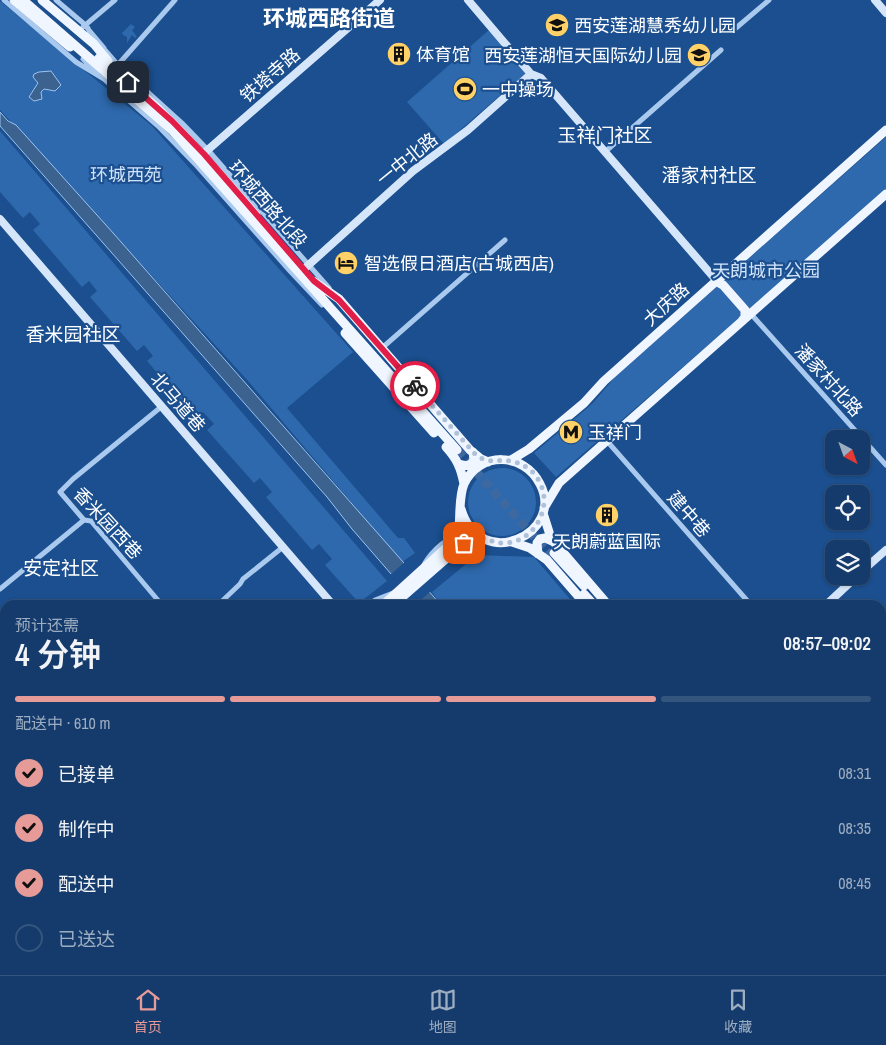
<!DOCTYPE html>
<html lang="zh">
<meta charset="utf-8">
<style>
body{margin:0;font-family:"Archivo Narrow","Noto Sans SC",sans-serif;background:#1d4271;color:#f1f3f6;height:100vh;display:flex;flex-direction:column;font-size:19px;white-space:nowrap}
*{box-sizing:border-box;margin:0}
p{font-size:16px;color:#9dadc1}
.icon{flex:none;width:28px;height:28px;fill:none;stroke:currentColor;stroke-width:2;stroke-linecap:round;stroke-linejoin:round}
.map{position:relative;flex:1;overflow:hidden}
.panel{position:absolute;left:0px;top:600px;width:886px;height:375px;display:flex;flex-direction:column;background:#143b6b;border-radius:15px 15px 0 0;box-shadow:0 1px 4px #0004,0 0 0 1px #33557e}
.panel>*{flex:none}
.needle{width:32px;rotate:139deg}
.buttons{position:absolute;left:825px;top:430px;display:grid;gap:10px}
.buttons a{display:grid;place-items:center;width:45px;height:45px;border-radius:10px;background:#143b6b;box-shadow:0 1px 4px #0004,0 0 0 1px #33557e;font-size:25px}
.pin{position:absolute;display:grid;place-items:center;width:42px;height:42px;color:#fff;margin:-21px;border-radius:10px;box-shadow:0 2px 8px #0006}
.courier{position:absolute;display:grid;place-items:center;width:50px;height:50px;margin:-25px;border:4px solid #e11d48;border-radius:50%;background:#fff;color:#222;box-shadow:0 1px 6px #0007}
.head em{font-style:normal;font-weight:600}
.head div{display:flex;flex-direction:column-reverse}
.head{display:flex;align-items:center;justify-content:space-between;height:85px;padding:0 15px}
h1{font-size:32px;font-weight:600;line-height:38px}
.bar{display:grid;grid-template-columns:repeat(4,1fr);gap:8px 5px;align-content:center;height:60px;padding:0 15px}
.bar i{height:6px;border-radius:4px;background:#33557e}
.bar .selected{background:#e69b98}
.bar p{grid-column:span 4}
ol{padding:0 15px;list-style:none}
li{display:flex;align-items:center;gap:15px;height:55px}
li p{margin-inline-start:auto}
li .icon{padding:5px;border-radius:50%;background:#e69b98;color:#111;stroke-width:4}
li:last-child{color:#9dadc1}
li i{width:28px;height:28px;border:2px solid #33557e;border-radius:50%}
.tab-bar{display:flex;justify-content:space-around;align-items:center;height:70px;border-top:1px solid #33557e;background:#143b6b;font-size:14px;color:#9dadc1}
.tab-bar a{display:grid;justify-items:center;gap:2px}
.tab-bar .selected{color:#e69b98}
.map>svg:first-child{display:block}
.green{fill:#2e69ad}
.water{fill:#3c6290;stroke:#9cc4f0}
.pier{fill:#1b4f8f}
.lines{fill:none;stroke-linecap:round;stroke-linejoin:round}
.primary-tunnel{stroke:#3d69a0;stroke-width:9;stroke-dasharray:9 4.5;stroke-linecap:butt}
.street{stroke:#a9c9ee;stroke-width:5}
.secondary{stroke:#d6e6fa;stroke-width:8}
.primary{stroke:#f0f6ff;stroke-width:9}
.rail{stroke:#fff;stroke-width:1;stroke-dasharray:9 4;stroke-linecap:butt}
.done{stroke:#afc1d8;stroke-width:5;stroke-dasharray:0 9}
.route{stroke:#e11d48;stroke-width:6}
.labels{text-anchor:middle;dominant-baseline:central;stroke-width:4.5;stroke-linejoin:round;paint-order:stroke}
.poi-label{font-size:18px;fill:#fff;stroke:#1b4f8f;text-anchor:start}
.street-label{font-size:18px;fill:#fff;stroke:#1b4f8f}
.park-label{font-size:18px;fill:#cfe3fa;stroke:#1b4f8f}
.neighbourhood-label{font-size:19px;fill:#fff;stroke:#1b4f8f}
.district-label{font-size:22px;font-weight:bold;fill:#fff;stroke:#1b4f8f}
</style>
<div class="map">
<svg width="886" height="975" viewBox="0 0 886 975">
<rect width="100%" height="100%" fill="#1b4f8f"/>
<path class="green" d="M0 1 152 126 353 352 287 408 398 538H404L415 553 402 562 249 382 0 110Z
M131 24 135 27 132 30 137 37 135 38 132 35 127 43V37L123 35 122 33Z
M489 30 526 73 444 144 407 102Z
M0 131 387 581 359 603 325 565 332 559 319 544 312 550 266 497 272 492 260 478 254 483 207 430 214 424 203 412 196 418 147 361 153 356 144 345 137 351 90 297 97 291 89 281 82 287 33 230 40 224 30 212 23 218 0 192Z
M886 137V191L556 477 534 453 592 404 615 377Z
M468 502a34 34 0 1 1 68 0a34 34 0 1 1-68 0Z
M477 555 534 557 575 605H441L432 592Z
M886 872 884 914C877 903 882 884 886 872Z
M660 970H669L671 972 673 970H709L704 975H654Z
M844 970H864L859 975H839Z"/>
<path class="water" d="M51 71 61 85 55 91 44 89 41 92 42 99 34 101 29 97 38 83 33 77 34 74 39 72Z
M0 112 8 121 16 125 114 234 441 605H418L352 529 327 497 0 126Z"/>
<path class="pier" d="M406 561 431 591 415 605 389 576Z"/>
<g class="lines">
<path class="primary-tunnel" d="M457 450 551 556"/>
<path class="street" d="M4 0 76 62 104 79 158 126 197 166 290 271 322 305
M56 0 83 23 104 48
M83 27 115 0
M88 28 93 42
M736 28 769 0
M99 47 104 49 118 65 182 123 208 150 329 288
M83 59 98 74
M116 67 175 0
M606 151 721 50
M751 314 886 465
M382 348 505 240
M161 407 73 479 60 492 84 520 91 521 162 605
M607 441 751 605
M423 567C427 557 444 538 455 538
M0 589 84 520
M218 605 240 584 243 579 283 547
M370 605 375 600 393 593
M0 699 5 703
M881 767 886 773
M0 820 5 816
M881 829 886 835
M881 943 886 949
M37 970 41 975
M488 970 492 975
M600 970 604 975
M221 971 223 970
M752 975 757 970
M808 975 814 970"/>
<path class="secondary" d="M468 0 531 74 541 78 716 280
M875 0 886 13
M203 154 380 0
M0 219 333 605
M303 270 413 171 468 130 531 74
M861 572 886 550
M826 605 857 576
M0 899 5 905
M881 913 886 919
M42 970 46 975
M53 970 57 975
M424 975 430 970
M624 975 630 970"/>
<path class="primary" d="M14 0 70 47
M23 0 172 130 457 450
M42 0 94 44 108 61
M99 58C159 103 207 159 256 215
M313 281 339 299 470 450 481 459 488 462
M716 281 723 285 745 310V317L742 321
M345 333 434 433
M446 447C457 459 461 468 464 484
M511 460 529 449 584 403 604 381 886 130
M459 464C466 466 470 467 474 460L473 452
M544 508 559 483 886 194
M543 513 550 535 554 542 608 605
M512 542 530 548 547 560 586 605
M554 553 584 586
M538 554 537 543 540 539 545 538 554 542
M584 594 594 605
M383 605 458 537C461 521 458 498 464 484 479 451 524 452 540 484 566 533 480 574 461 509
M393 605 464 543 474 539 483 538
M881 841 886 852
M881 874 886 860
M881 922 886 927
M0 944 5 940
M0 954 5 950
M760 975 766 970
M770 975 776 970
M782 975 788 970"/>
<path class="rail" d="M881 953 886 949
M857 975 862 970"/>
</g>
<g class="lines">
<path class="done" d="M415 386 476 455C493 468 504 453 526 467 538 474 545 489 544 503 542 524 527 542 505 543 496 544 490 539 482 538 476 538 469 541 464 543"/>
<path class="route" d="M128 82 172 121 204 154 314 281 339 300 415 386"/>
</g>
<defs>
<g id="school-disc" transform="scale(1.25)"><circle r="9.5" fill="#ffd166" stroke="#1b4f8f"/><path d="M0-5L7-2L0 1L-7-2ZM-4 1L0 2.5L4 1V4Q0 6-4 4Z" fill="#111"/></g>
<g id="building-disc" transform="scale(1.25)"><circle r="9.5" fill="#ffd166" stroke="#1b4f8f"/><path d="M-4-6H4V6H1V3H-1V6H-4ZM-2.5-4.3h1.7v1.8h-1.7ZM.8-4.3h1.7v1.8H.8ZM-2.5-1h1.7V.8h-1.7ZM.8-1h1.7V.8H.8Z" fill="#111"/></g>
<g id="stadium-disc" transform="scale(1.25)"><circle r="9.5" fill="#ffd166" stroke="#1b4f8f"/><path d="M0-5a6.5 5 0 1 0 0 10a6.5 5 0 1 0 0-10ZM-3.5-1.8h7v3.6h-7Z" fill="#111"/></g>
<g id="hotel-disc" transform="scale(1.25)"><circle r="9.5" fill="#ffd166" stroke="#1b4f8f"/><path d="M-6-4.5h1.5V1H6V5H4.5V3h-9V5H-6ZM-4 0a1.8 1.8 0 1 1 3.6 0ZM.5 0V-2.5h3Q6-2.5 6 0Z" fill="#111"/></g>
<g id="metro-disc" transform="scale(1.25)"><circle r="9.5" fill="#ffd166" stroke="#1b4f8f"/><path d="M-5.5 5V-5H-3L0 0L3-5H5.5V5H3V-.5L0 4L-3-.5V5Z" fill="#111"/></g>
</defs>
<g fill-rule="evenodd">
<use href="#school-disc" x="557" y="25"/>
<use href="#building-disc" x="399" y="54"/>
<use href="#school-disc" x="699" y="55"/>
<use href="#stadium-disc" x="465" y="89"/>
<use href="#hotel-disc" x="346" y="263"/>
<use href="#metro-disc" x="571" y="432"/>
<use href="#building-disc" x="607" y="515"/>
</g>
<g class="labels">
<g class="poi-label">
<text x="574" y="25">西安莲湖慧秀幼儿园</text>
<text x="416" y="54">体育馆</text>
<text x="682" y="55" text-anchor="end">西安莲湖恒天国际幼儿园</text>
<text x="482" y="89">一中操场</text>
<text x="364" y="263">智选假日酒店(古城西店)</text>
<text x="588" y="432">玉祥门</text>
<text x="607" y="541" text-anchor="middle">天朗蔚蓝国际</text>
</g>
<g class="street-label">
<text transform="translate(270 75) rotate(-41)">铁塔寺路</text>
<text transform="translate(407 159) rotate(-39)">一中北路</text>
<text transform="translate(268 204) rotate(49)">环城西路北段</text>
<text transform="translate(666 304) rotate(-42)">大庆路</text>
<text transform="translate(829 380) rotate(48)">潘家村北路</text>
<text transform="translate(178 402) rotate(49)">北马道巷</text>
<text transform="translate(689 514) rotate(49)">建中巷</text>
<text transform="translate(108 523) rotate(47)">香米园西巷</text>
</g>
<g class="park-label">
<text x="126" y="174">环城西苑</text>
<text x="766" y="270">天朗城市公园</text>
</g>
<g class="neighbourhood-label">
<text x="605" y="135">玉祥门社区</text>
<text x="709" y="175">潘家村社区</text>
<text x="73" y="334">香米园社区</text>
<text x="61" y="568">安定社区</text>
</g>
<g class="district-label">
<text x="329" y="18">环城西路街道</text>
</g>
</g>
</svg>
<div class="buttons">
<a><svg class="needle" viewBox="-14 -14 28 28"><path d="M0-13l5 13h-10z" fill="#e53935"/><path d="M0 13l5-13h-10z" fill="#9dadc1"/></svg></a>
<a><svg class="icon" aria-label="locate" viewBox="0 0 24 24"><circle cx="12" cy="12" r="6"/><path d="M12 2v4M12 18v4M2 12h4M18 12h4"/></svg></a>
<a><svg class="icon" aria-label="layers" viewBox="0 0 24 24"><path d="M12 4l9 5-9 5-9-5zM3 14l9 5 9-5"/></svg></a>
</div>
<div class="pin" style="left:464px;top:543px;background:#ea580c"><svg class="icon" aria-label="bag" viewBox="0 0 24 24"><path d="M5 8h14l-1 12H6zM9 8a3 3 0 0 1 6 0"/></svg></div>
<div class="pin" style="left:128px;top:82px;background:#1f2937"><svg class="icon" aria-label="home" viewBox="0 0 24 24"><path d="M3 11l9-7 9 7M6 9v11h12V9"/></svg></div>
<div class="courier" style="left:415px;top:386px"><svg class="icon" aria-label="bike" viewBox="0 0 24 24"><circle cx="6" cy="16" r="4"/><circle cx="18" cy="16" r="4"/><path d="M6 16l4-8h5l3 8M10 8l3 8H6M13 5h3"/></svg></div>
<section class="panel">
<div class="head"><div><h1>4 分钟</h1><p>预计还需</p></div><em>08:57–09:02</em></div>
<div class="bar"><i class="selected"></i><i class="selected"></i><i class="selected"></i><i></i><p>配送中 · 610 m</p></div>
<ol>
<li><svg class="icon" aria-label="check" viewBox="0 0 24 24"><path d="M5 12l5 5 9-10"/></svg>已接单<p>08:31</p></li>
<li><svg class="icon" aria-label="check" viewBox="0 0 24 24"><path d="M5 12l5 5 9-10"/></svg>制作中<p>08:35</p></li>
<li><svg class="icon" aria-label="check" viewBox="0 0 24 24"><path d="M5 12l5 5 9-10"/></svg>配送中<p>08:45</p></li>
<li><i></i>已送达</li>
</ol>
</section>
</div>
<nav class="tab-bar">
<a class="selected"><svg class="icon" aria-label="home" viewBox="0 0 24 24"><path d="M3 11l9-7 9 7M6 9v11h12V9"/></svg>首页</a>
<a><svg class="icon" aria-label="map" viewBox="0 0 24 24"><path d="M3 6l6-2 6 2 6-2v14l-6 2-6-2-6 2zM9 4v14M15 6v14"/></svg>地图</a>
<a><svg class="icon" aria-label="saved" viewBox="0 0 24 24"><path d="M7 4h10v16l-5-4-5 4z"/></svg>收藏</a>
</nav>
